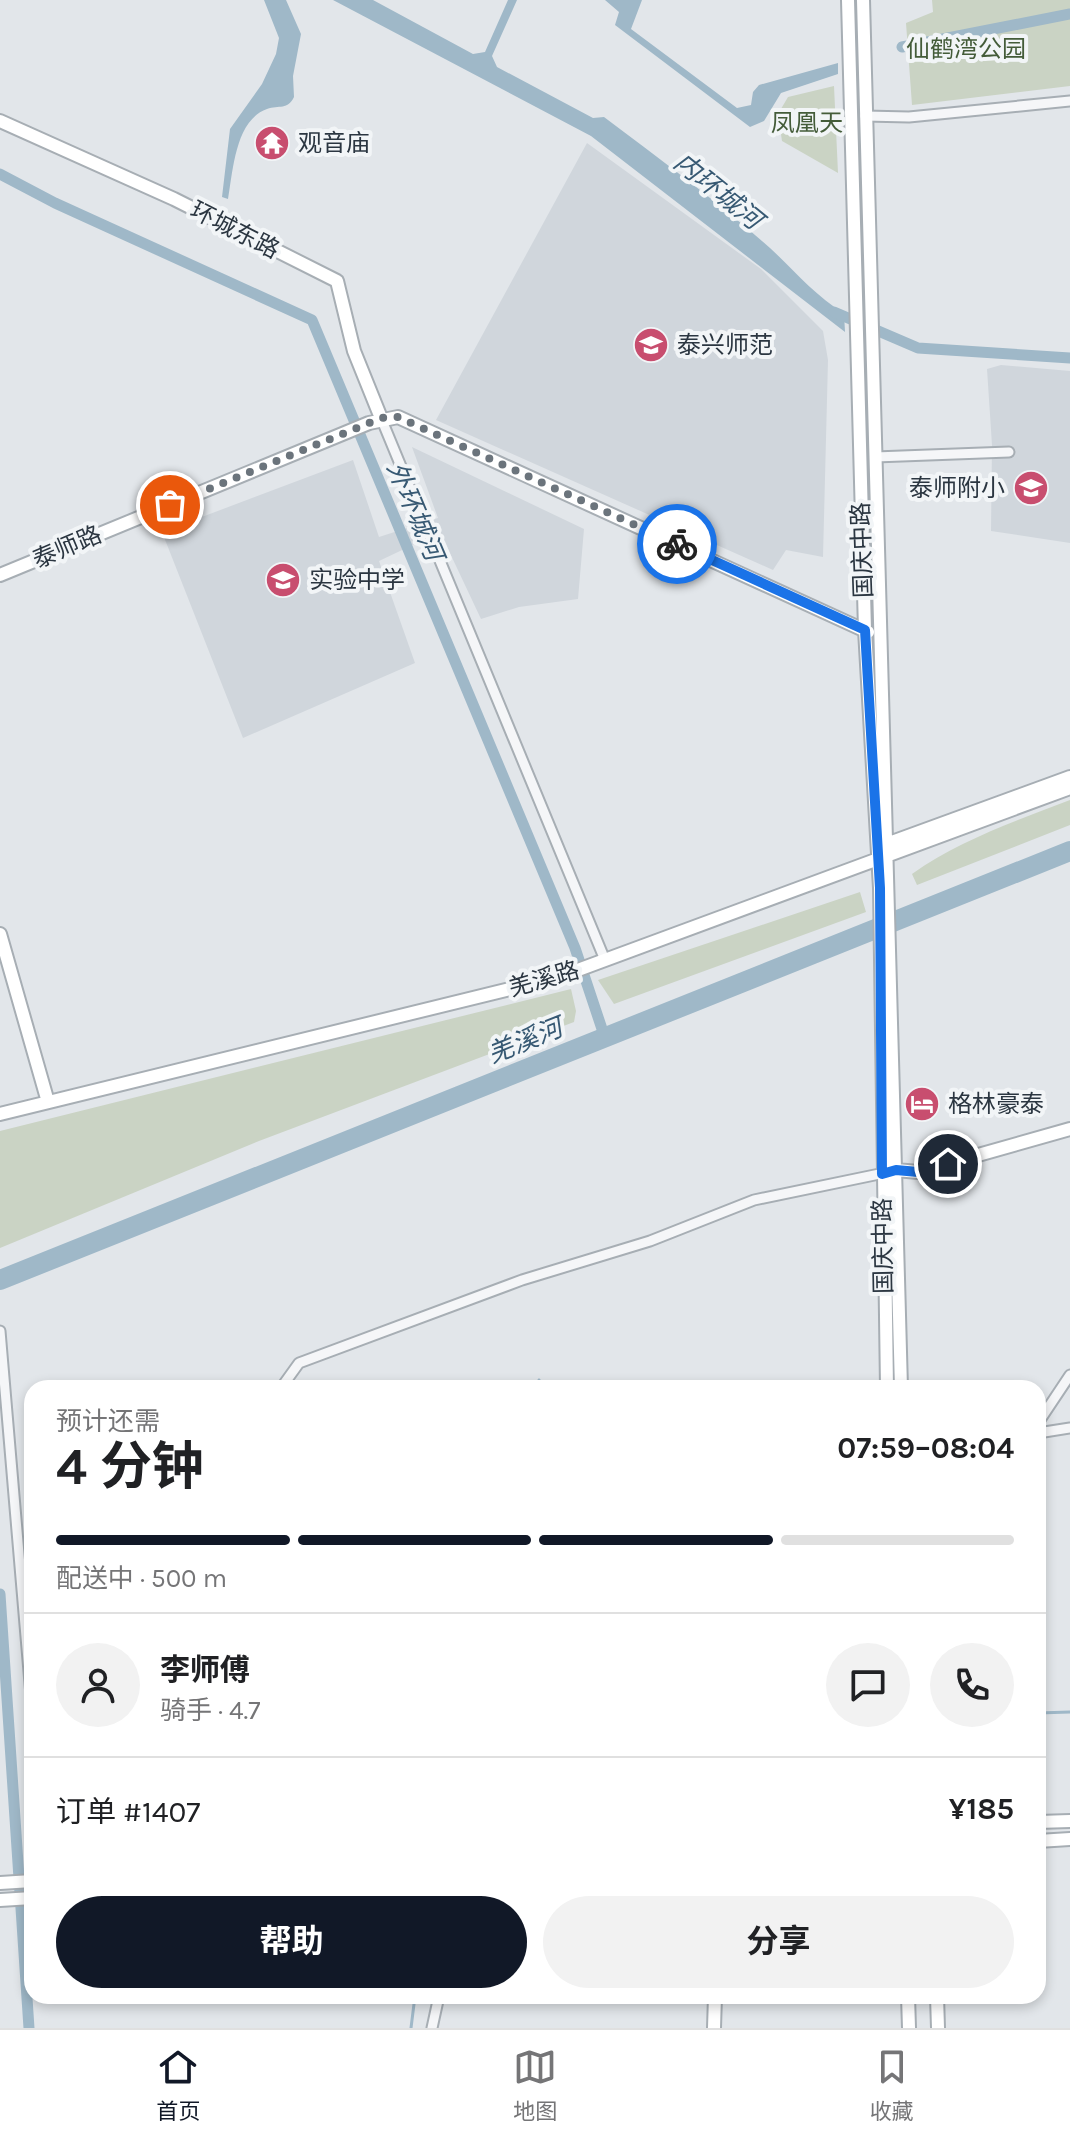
<!DOCTYPE html>
<html lang="zh">
<meta charset="utf-8">
<style>
body{margin:0;font-family:Karla,"Noto Sans SC",sans-serif;background:#f2f2f2;color:#202124;height:100vh;display:flex;flex-direction:column;font-size:30px;white-space:nowrap}
*{box-sizing:border-box;margin:0}
p{font-size:26px;color:#757577}
.icon{flex:none;width:44px;height:44px;fill:none;stroke:currentColor;stroke-width:2;stroke-linecap:round;stroke-linejoin:round}
.map{position:relative;flex:1;overflow:hidden}
.sheet{position:absolute;left:24px;top:1380px;width:1022px;height:624px;display:flex;flex-direction:column;background:#fff;border-radius:24px;box-shadow:0 4px 12px #0003}
.sheet>*{flex:none}
.pin{position:absolute;display:grid;place-items:center;width:68px;height:68px;color:#fff;margin:-34px;border:4px solid #fff;border-radius:50%;box-shadow:0 2px 8px #0007}
.courier{position:absolute;display:grid;place-items:center;width:80px;height:80px;margin:-40px;border:6px solid #1a73e8;border-radius:50%;background:#fff;color:#222;box-shadow:0 2px 10px #0007}
.summary em{font-style:normal;font-weight:700}
.summary div{display:flex;flex-direction:column-reverse}
.summary{display:flex;align-items:center;justify-content:space-between;height:136px;padding:0 32px}
h1{font-size:52px;font-weight:700;line-height:60px}
.bar{display:grid;grid-template-columns:repeat(4,1fr);gap:12px 8px;align-content:center;height:96px;padding:0 32px}
.bar i{height:10px;border-radius:6px;background:#e0e0e0}
.bar .on{background:#111827}
.bar p{grid-column:span 4}
.line{display:flex;align-items:center;gap:20px;padding:0 32px;border-top:2px solid #e0e0e0}
.line div{flex:1}
.round{display:grid;place-items:center;flex:none;width:84px;height:84px;border-radius:42px;background:#f2f2f2}
.action{display:flex;gap:16px;margin-top:auto;padding:16px 32px}
.action a{flex:1;height:92px;border-radius:48px;background:#111827;color:#fff;font-size:32px;font-weight:700;line-height:92px;text-align:center}
.action a+a{background:#f2f2f2;color:#202124}
.tabs{display:flex;justify-content:space-around;align-items:center;height:112px;border-top:2px solid #e0e0e0;background:#fff;font-size:22px;color:#757577}
.tabs a{display:grid;justify-items:center;gap:4px}
.tabs .on{color:#111827}
.map>svg:first-child{display:block}
.built{fill:#d0d6dc}
.green{fill:#cad3c4}
.water{fill:#9fb8c8}
.lines{fill:none;stroke-linecap:round;stroke-linejoin:round}
.stream{stroke:#9fb8c8;stroke-width:3}
.canal{stroke:#9fb8c8;stroke-width:11}
.river{stroke:#9fb8c8;stroke-width:20}
.street-casing{stroke:#a7aeb4;stroke-width:13}
.secondary-casing{stroke:#a7aeb4;stroke-width:16}
.street{stroke:#f5f6f8;stroke-width:9}
.secondary{stroke:#fff;stroke-width:12}
.done{stroke:#6b747c;stroke-width:8;stroke-dasharray:0 14.4}
.route{stroke:#1a73e8;stroke-width:10}
.labels{text-anchor:middle;dominant-baseline:central;stroke-width:8;stroke-linejoin:round;paint-order:stroke}
.park-label{font-size:24px;fill:#445c39;stroke:#f2f5f7}
.poi-label{font-size:24px;fill:#2b3641;stroke:#f2f5f7;text-anchor:start}
.street-label{font-size:24px;fill:#2b3641;stroke:#f2f5f7}
.water-label{font-size:26px;font-style:italic;fill:#375973;stroke:#f2f5f7}
</style>
<div class="map">
<svg width="1070" height="2028" viewBox="0 0 1070 2028">
<rect width="100%" height="100%" fill="#e2e6ea"/>
<path class="built" d="M587 143 761 269 823 331 828 360 823 557 786 550 773 570 436 420Z
M1001 365 1070 371V543L991 531 992 445 987 369Z
M412 447 584 529 578 599 519 607 481 619 440 532 379 561 415 663 243 738 162 532 353 460 379 537 438 518Z"/>
<path class="green" d="M932 0H1070V86L912 105 906 23 933 12Z
M834 86 838 173 782 141 778 114 788 97Z
M1070 800V825L917 885 912 874C960 840 1016 821 1070 800Z
M860 892 866 912 614 1004 598 980Z
M571 989 576 1011 574 1022 259 1141 0 1248V1131Z"/>
<path class="water" d="M264 0H286L301 34 293 76 294 97C288 110 279 105 267 109 235 120 233 172 228 199L222 197 230 129 262 84 276 54 279 38Z
M333 0H373L473 54 485 52 508 0H517L492 56 497 67 593 118 604 117C660 159 718 202 770 248 795 271 815 296 844 313L845 332 591 136Z
M605 0H642L631 29 737 108 751 105 753 92 759 85 838 63V74L781 93 764 121 750 127 615 25 619 12Z"/>
<g class="lines">
<path class="stream" d="M537 1388 539 1380
M1038 1713 1070 1712
M411 2028 415 1996"/>
<path class="canal" d="M902 47 1070 14
M0 174 55 203 312 320 575 948 605 1038
M834 312 918 348 1070 358
M0 1594 29 2028"/>
<path class="river" d="M0 1280 1070 851"/>
<g class="street-casing">
<path id="street" d="M865 116 909 117 1070 101
M381 418 605 960
M875 457 1009 452
M0 1331 32 1707
M281 1388 299 1363 522 1280 650 1241 754 1200 889 1172
M1038 1423 1070 1375
M1038 1433 1070 1428
M432 2028 439 1996"/>
</g>
<g class="secondary-casing">
<path id="secondary" d="M848 0 865 630 880 888 887 1388
M863 0 901 1388
M0 121 174 199 337 281 354 351 381 418
M0 575 369 423 398 417 868 632
M881 846 1070 777
M0 934 48 1102
M0 1114 559 977 1070 788
M896 1170 918 1172 1070 1129
M1038 1822 1070 1821
M1038 1841 1070 1839
M0 1883 32 1881
M0 1900 32 1898
M908 1996 909 2028
M937 1996 938 2028
M714 2028 715 1996"/>
</g>
<use href="#street" class="street"/>
<use href="#secondary" class="secondary"/>
</g>
<g class="lines">
<path class="done" d="M170 505 381 418 398 417 677 544"/>
<path class="route" d="M677 544 865 630 880 888 882 1174 896 1170 918 1172 948 1164"/>
</g>
<defs>
<g id="temple-disc" transform="scale(1.8)"><circle r="9.5" fill="#c84e6f" stroke="#f2f5f7"/><path d="M0-6L5-2H3V0L6.5 2.5H4V6H1.5V3h-3V6H-4V2.5H-6.5L-3 0V-2H-5Z" fill="#fff"/></g>
<g id="school-disc" transform="scale(1.8)"><circle r="9.5" fill="#c84e6f" stroke="#f2f5f7"/><path d="M0-5L7-2L0 1L-7-2ZM-4 1L0 2.5L4 1V4Q0 6-4 4Z" fill="#fff"/></g>
<g id="hotel-disc" transform="scale(1.8)"><circle r="9.5" fill="#c84e6f" stroke="#f2f5f7"/><path d="M-6-4.5h1.5V1H6V5H4.5V3h-9V5H-6ZM-4 0a1.8 1.8 0 1 1 3.6 0ZM.5 0V-2.5h3Q6-2.5 6 0Z" fill="#fff"/></g>
</defs>
<g fill-rule="evenodd">
<use href="#temple-disc" x="272" y="143"/>
<use href="#school-disc" x="651" y="345"/>
<use href="#school-disc" x="1031" y="488"/>
<use href="#school-disc" x="283" y="580"/>
<use href="#hotel-disc" x="922" y="1104"/>
</g>
<g class="labels">
<g class="park-label">
<text x="966" y="49">仙鹤湾公园</text>
<text x="807" y="123">凤凰天</text>
</g>
<g class="poi-label">
<text x="298" y="143">观音庙</text>
<text x="677" y="345">泰兴师范</text>
<text x="1005" y="488" text-anchor="end">泰师附小</text>
<text x="309" y="580">实验中学</text>
<text x="948" y="1104">格林豪泰</text>
</g>
<g class="street-label">
<text transform="translate(235 230) rotate(27)">环城东路</text>
<text transform="translate(67 547) rotate(-23)">泰师路</text>
<text transform="translate(862 550) rotate(-92)">国庆中路</text>
<text transform="translate(544 979) rotate(-16)">羌溪路</text>
<text transform="translate(883 1246) rotate(-91)">国庆中路</text>
</g>
<g class="water-label">
<text transform="translate(718 191) rotate(39)">内环城河</text>
<text transform="translate(415 511) rotate(67)">外环城河</text>
<text transform="translate(525 1041) rotate(-22)">羌溪河</text>
</g>
</g>
</svg>
<div class="pin" style="left:170px;top:505px;background:#ea580c"><svg class="icon" aria-label="bag" viewBox="0 0 24 24"><path d="M5 8h14l-1 12H6zM9 8a3 3 0 0 1 6 0"/></svg></div>
<div class="pin" style="left:948px;top:1164px;background:#1f2937"><svg class="icon" aria-label="home" viewBox="0 0 24 24"><path d="M3 11l9-7 9 7M6 9v11h12V9"/></svg></div>
<div class="courier" style="left:677px;top:544px"><svg class="icon" aria-label="bike" viewBox="0 0 24 24"><circle cx="6" cy="16" r="4"/><circle cx="18" cy="16" r="4"/><path d="M6 16l4-8h5l3 8M10 8l3 8H6M13 5h3"/></svg></div>
<section class="sheet">
<div class="summary"><div><h1>4 分钟</h1><p>预计还需</p></div><em>07:59–08:04</em></div>
<div class="bar"><i class="on"></i><i class="on"></i><i class="on"></i><i></i><p>配送中 · 500 m</p></div>
<div class="line" style="height:144px"><a class="round"><svg class="icon" aria-label="person" viewBox="0 0 24 24"><circle cx="12" cy="8" r="4"/><path d="M4 21q1-7 8-7t8 7"/></svg></a><div><b>李师傅</b><p>骑手 · 4.7</p></div><a class="round"><svg class="icon" aria-label="chat" viewBox="0 0 24 24"><path d="M4 5h16v11H9l-5 4z"/></svg></a><a class="round"><svg class="icon" aria-label="phone" viewBox="0 0 24 24"><path d="M5 4h4l2 5-3 2q2 4 5 5l2-3 5 2v4C11 20 4 13 5 4z"/></svg></a></div>
<div class="line" style="height:104px"><div>订单 #1407</div><b>¥185</b></div>
<div class="action"><a>帮助</a><a>分享</a></div>
</section>
</div>
<nav class="tabs">
<a class="on"><svg class="icon" aria-label="home" viewBox="0 0 24 24"><path d="M3 11l9-7 9 7M6 9v11h12V9"/></svg>首页</a>
<a><svg class="icon" aria-label="map" viewBox="0 0 24 24"><path d="M3 6l6-2 6 2 6-2v14l-6 2-6-2-6 2zM9 4v14M15 6v14"/></svg>地图</a>
<a><svg class="icon" aria-label="saved" viewBox="0 0 24 24"><path d="M7 4h10v16l-5-4-5 4z"/></svg>收藏</a>
</nav>
